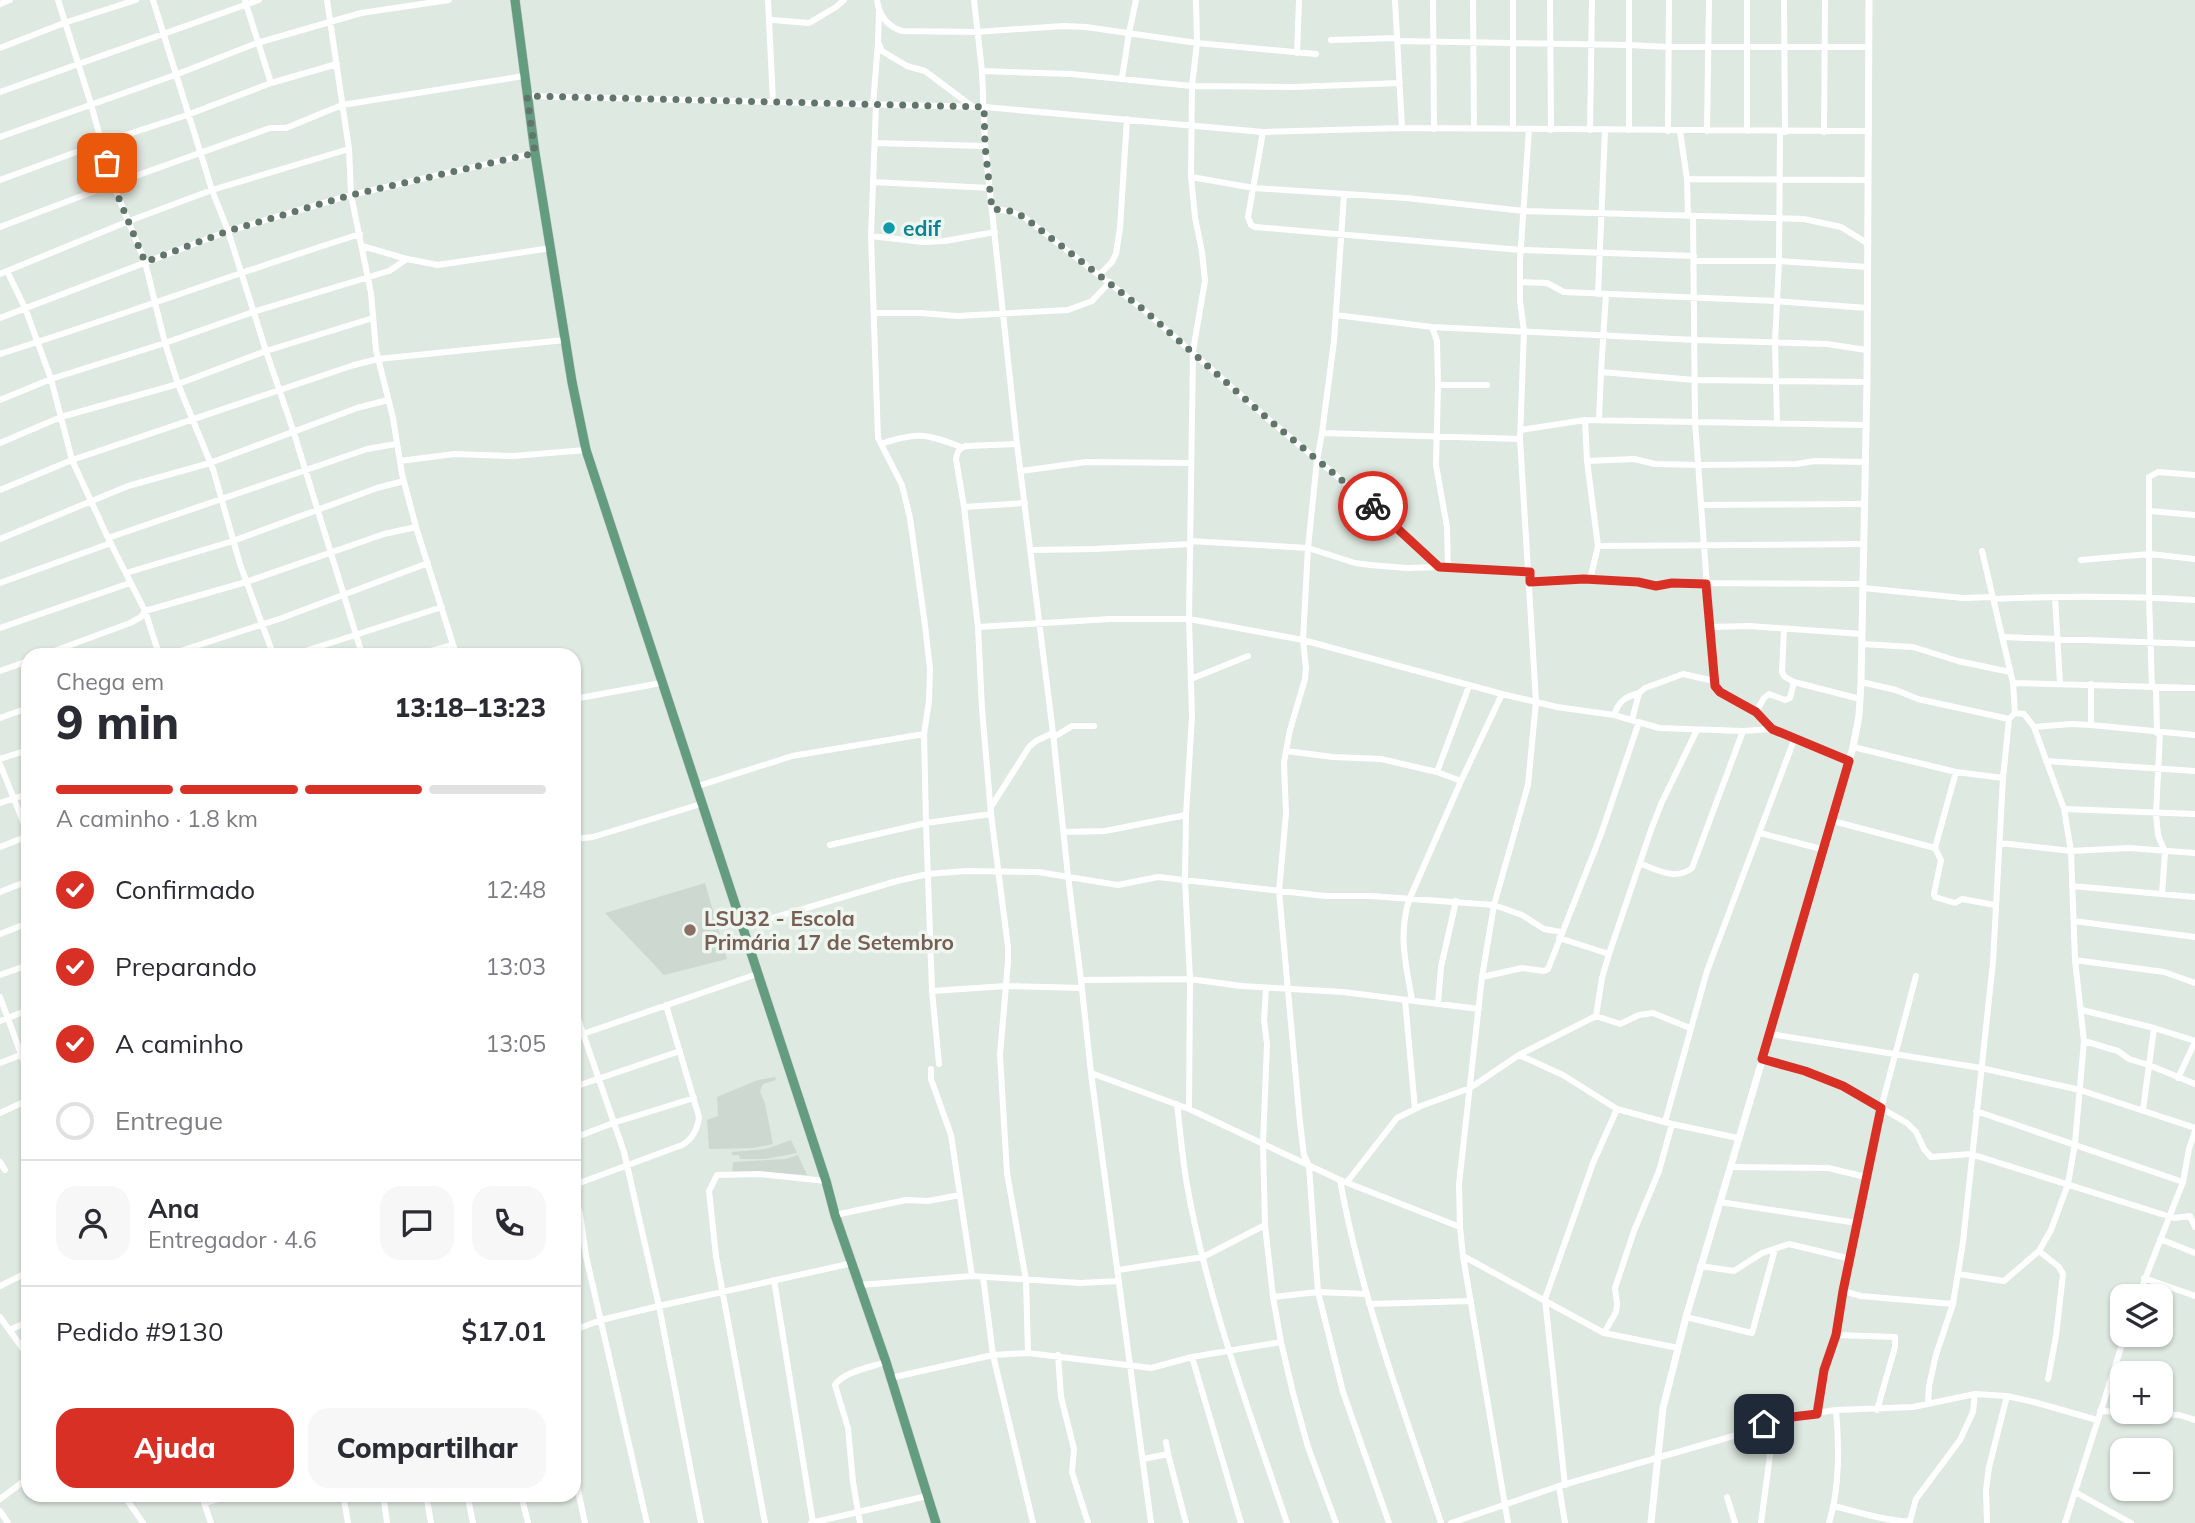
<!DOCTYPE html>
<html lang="pt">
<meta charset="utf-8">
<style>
body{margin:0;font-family:Mulish,sans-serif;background:#f7f7f7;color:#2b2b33;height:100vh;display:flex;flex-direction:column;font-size:26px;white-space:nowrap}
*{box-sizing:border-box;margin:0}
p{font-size:23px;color:#7c7c81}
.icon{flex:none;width:38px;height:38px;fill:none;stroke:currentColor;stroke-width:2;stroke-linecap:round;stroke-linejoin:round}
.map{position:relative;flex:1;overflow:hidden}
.details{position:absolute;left:21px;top:648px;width:560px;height:854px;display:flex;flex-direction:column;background:#fff;border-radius:21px;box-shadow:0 2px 5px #0004}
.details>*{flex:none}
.fabs{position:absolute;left:2110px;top:1284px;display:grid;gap:14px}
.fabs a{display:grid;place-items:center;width:63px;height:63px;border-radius:14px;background:#fff;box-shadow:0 2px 5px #0004;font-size:35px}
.pin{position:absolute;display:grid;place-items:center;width:60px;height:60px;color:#fff;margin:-30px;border-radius:14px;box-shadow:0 4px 10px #0006}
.courier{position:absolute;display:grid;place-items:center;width:70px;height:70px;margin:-35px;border:5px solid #d93025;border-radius:50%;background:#fff;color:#222;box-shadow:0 2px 9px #0007}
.summary em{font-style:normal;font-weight:800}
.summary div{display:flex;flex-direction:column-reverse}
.summary{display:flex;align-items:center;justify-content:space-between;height:119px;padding:0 35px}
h1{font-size:46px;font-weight:800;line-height:52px}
.bar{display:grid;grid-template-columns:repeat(4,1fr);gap:10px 7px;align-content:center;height:84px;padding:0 35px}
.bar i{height:9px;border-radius:5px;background:#e1e1e2}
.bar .on{background:#d93025}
.bar p{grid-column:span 4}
.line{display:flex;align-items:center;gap:18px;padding:0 35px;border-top:2px solid #e1e1e2}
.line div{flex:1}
.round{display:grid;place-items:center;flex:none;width:74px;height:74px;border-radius:21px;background:#f7f7f7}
ol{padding:0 35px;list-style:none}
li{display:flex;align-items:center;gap:21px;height:77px}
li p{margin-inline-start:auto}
li .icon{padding:7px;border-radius:50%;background:#d93025;color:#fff;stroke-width:4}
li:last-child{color:#7c7c81}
li i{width:38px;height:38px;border:4px solid #e1e1e2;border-radius:50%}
.primary-button{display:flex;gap:14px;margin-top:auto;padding:14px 35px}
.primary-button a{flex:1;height:80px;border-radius:21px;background:#d93025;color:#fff;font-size:28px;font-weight:800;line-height:80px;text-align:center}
.primary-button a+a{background:#f7f7f7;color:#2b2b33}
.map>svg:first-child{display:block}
.built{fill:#ccd8d0}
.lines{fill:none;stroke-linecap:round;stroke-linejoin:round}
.primary-casing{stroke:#c1c7c4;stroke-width:10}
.minor{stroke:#fff;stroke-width:6}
.tertiary{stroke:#fff;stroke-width:7}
.primary{stroke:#649c80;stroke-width:9}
.done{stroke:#62756b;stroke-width:7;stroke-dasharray:0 12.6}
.route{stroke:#d93025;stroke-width:9}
.culture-dot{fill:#0f9aa8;stroke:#eef6f0;stroke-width:2.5}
.education-dot{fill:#8d6e63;stroke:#eef6f0;stroke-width:2.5}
.labels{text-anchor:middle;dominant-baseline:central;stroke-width:7;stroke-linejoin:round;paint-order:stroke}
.culture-label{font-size:21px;font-weight:bold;fill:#0d838f;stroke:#eef6f0;text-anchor:start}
.education-label{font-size:21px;font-weight:bold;fill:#785e54;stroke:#eef6f0;text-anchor:start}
</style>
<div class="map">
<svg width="2195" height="1523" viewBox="0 0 2195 1523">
<rect width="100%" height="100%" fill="#dee9e1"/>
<path class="built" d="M705 883 727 959 664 975 605 913Z
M775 1077 776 1080 763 1084 760 1091 765 1104 773 1144 753 1148 709 1149 707 1120 718 1116 717 1097 758 1080Z
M791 1140 797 1153 765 1159H740L739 1155H732V1152L766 1149Z
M798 1155 807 1175 763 1172 732 1173 733 1162 786 1159Z"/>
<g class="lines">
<g class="primary-casing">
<path id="primary" d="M515 0 535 153 572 382 586 450 826 1181 835 1215 886 1362 936 1523"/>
</g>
<path class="minor" d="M58 0 91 104 113 184 145 262 165 343 178 384 213 469 240 564 273 654
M153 0 212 190 228 231 266 351 293 430 362 654
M327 0 349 149 351 195 371 293 376 350 393 418 402 474 416 527 456 654
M768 0 773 102
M877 0C879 15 887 26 902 31L976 32 1063 26 1086 27 1197 43 1316 54
M974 0 982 71 985 146 1017 444 1053 733 1068 876 1081 980 1190 979 1189 1109
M1196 0 1197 43 1192 86 1191 177 1195 217 1202 252 1205 281 1193 351 1189 619 1192 716 1186 815 1185 880 1190 979 1241 986 1343 992 1479 1009
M1395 0 1402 128
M1433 0 1434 129
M1473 0 1474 129
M1513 0V129
M1550 0 1551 130
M1784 0 1785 132
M245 1 271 83
M0 4 10 0
M879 12 878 42 882 51 907 66 925 71 973 107
M773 20 809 23 836 7 844 0
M1331 40 1397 38
M1397 41 1629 45 1668 47H1868
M0 48 64 23 136 0
M1297 53 1299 0
M982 71 1071 74 1192 86 1293 87 1400 83
M1122 78 1129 33 1136 0
M0 92 259 0
M527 96 984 107 1263 132 1402 128 1867 131
M873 105 878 43
M1590 130 1592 0
M1629 130V0
M1668 131 1669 0
M1680 131 1687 179 1688 216
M1707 131 1709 0
M1747 131V0
M1263 132 1248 217 1251 225 1255 227 1521 250 1694 256
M1824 132 1825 0
M0 137 175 75 257 43 361 13 449 0
M875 143 985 146
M1191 177 1254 188 1406 198 1524 211 1804 219 1841 227 1867 243
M1687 179 1866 180
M0 180 101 143 187 115 271 83 337 64
M873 182 990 188
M1344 195 1334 341 1322 433 1317 460 1308 548 1303 640 1306 668 1305 679 1290 730 1284 762 1286 814 1279 891 1300 1123 1304 1155 1309 1166 1318 1292 1343 1392 1389 1523
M992 209 1009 211 1024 217 1144 310 1268 419 1368 502 1439 567 1530 572
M0 227 113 184 270 128H286L342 105 524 76
M871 236 923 242 945 241 995 232
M362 246 407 259 438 265 551 248
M1694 261H1779L1867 267
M7 271 129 221 212 190 349 149
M0 274 7 271 25 308 51 379 72 460 109 540 145 611 159 654
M1100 274 1112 262 1116 254 1120 228 1127 119
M1520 282 1547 283 1564 292 1776 301 1867 308
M1598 294 1605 131
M1606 294 1601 372 1695 380 1867 382
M875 313H921L957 316 1068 310 1092 301 1110 282
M1336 315 1432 327 1695 340 1827 344 1866 350
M0 318 228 231 351 195 535 153
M1432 327 1437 341 1438 385
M0 354C121 316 239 272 360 234
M0 400 51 379 165 343 253 312 379 274 389 271 407 259
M1585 420 1587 461 1598 546 1590 580
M1599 420 1601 372
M1777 423 1775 342 1779 261 1780 132
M1521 430 1585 420 1865 425
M1322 433 1520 439
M0 443 61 417 178 384 266 351 373 318
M881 444C917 431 927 434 961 447
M1017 444 966 446C959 448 957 452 956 459L964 507 978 627 982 709 991 814 1008 947V962L1000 1055 1007 1173 1026 1280 1028 1353
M400 461 454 454 513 456 586 450
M1587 461 1634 459 1655 464 1699 465 1796 464 1815 461 1865 462
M1021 471 1086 462 1190 463
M0 490 72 460 354 365 378 359 565 340
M1701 505 1865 504
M964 507 1025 503
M2150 511 2195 515
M108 538 367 449 396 444
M0 539 128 486 210 463 357 408 388 400
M1190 541 1308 548 1355 563 1370 565 1407 568 1439 567
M1598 546 1864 544
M1031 550 1095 549 1191 544
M2081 560 2150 554 2195 559
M1448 568 1447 527 1436 465 1438 385H1487
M126 573 233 541 377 488 404 481
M1529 582C1555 581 1581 579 1607 580 1629 582 1651 587 1672 583L1863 584
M0 583 111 543
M1863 588 1963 598 1992 597
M2055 597 2060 683
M1993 599C2060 596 2128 596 2195 600
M978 627 1110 619H1189L1303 640 1502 694 1557 707 1614 715 1659 728 1743 731 1772 729
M1710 627 1749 626 1862 634
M0 628 130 583
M1784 629 1782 672 1785 677 1794 682 1860 699
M2002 637 2195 644
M1862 644 1913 647 1958 661 2010 672
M46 654 130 623 141 617 145 611 246 582 384 534 416 527
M171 654 282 618 428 563
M296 654 442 607
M420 654 453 645
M0 671 28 661
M1191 679 1248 656
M1861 682 1896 690 1918 699 2009 719
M2013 683 2195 688
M2091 684V725
M2152 687 2149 597V477L2158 472 2195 475
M2156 687 2157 733
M574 699 661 683
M1756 712 1764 698 1769 694 1785 700 1790 698 1794 682
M1614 715C1619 701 1625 697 1639 693
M0 718 28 708
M1632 720 1639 693 1645 688 1683 674 1714 681
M2034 727 2071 724 2091 725 2195 735
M2160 733 2156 814 2158 835 2165 852 2162 894
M1054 737 1072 726H1094
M1794 740 1849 761
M1853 747 1956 772 2003 778
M1286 751 1333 757 1381 759 1437 772
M0 759 28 750
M2046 761 2195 771
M0 764 28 834
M1461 781 1437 772 1469 686
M695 787 792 756 924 734
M0 803 28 794
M991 807 1029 747 1036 741 1053 733
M2064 809 2195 814
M1833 821 1935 848 1941 860 1934 894 1935 897 1955 903 1962 899 1995 905
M1064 832 1105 831 1186 815
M1760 833 1825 850
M574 839 593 837 701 804
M2000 843 2071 851 2129 848 2195 853
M830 845 926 823 924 734 929 701 930 669 925 625 910 518 902 485 878 438 871 236 876 105
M0 847 28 836
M1935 848 1956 772
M1641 864C1658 870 1676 881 1692 868L1743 731
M2072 886 2195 897
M0 892 28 881
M2074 921 2195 937
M742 927 897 881 928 874 966 871 1038 872 1118 885 1158 877 1325 896H1371L1494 905 1522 915 1544 929 1561 932
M0 934 28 923
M1559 938 1609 954
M2075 960 2164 972 2195 983
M0 975 28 965
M1482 977 1522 968 1544 971 1548 969 1600 837 1639 722
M1081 980 1091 1073 1151 1523
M1266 988 1264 1020 1267 1044 1263 1144 1265 1225 1273 1297 1281 1342 1293 1393 1308 1447 1336 1523
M932 991 1006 986 1082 988
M0 997 28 1073
M1405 1000 1415 1109
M1412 1000C1406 964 1398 936 1409 900L1461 781 1502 694
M1438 1004 1441 967 1456 901
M574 1007 624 1152 659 1306 701 1523
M2082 1010 2154 1028 2195 1041
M1596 1016 1602 978 1609 954 1651 830 1661 804 1697 730
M0 1021 28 1010
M1770 1034 1981 1068 2080 1090 2195 1128
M574 1037 757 974
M2084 1041 2118 1051 2129 1059 2149 1065 2195 1084
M1519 1055 1563 1075 1617 1109 1672 1124 1738 1138
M1762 1059 1806 1071 1843 1086 1907 1123 1916 1132 1924 1149 1931 1157 1971 1154 2174 1218 2190 1216 2195 1227
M0 1063 28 1052
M939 1064 932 991 926 823 991 814
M931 1069V1079L951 1135 972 1276
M1091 1073 1189 1109 1340 1180 1460 1227
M2178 1078 2195 1042
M574 1087 680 1051
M1177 1104C1180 1129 1182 1154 1186 1179 1206 1297 1249 1410 1287 1523
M2143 1110 2154 1028
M1976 1111 2183 1182
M0 1113 28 1100
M1665 1122 1707 971 1794 740 1772 729 1756 712 1720 692 1714 684 1695 421 1693 217
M574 1138 613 1123 694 1098
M0 1162 5 1170
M1731 1167 1828 1168 1866 1177
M1340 1180C1361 1297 1404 1410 1441 1523
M1347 1182 1397 1118 1421 1106 1470 1088 1519 1055 1596 1016 1620 1024 1639 1015 1653 1013 1690 1028
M574 1185 682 1145C692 1140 698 1128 699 1117L666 1005
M574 1192 580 1214 586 1256 647 1523
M1720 1202 1857 1223
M835 1215 906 1200 928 1201 960 1195
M2160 1239 2195 1253
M2039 1251 2059 1267 2063 1274 2056 1336 2048 1379
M1463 1256 1604 1333 1678 1348
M1700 1266 1734 1271 1762 1253 1789 1244 1851 1259
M1118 1270 1203 1257 1265 1225
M1958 1274 2004 1281 2039 1251 2051 1230 2068 1184 2075 1143 2084 1041 2075 960 2071 851 2064 809 2034 727 2024 714 2015 713
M983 1277 993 1355 1033 1523
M2144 1278 2195 1296
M774 1280 813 1523
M860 1285 972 1276 1080 1283 1119 1281
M0 1286 28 1272
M1843 1291 1861 1296 1953 1304
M1273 1297 1318 1292 1367 1294
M2138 1297 2183 1182 2189 1149 2195 1131
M1369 1304 1471 1301
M0 1317 28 1356
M1686 1317 1752 1333 1775 1249
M9 1330 28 1322
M574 1330 601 1320 659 1306 853 1263
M1604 1333 1616 1312 1617 1304 1615 1288 1634 1231 1659 1171 1672 1124
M1836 1335 1895 1337V1347L1877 1410
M1058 1355 1061 1397 1074 1449 1072 1472 1088 1523
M1192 1357 1241 1523
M890 1378 993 1355 1028 1353 1151 1368 1192 1357 1281 1342
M1928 1403 1929 1386 1936 1355 1953 1304 1963 1242 1993 962 2003 778 2009 719 2015 713 2013 683 1982 551
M2100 1411 2123 1412
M2127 1412 2179 1415 2195 1420
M1817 1414 1824 1370 1836 1335 1843 1291 1881 1108 1916 976
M1756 1428 1770 1455 1761 1523
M1166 1442 1168 1454
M1143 1459 1168 1454 1186 1523
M574 1472 585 1523
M1565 1485 1545 1299 1593 1163 1617 1109
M1559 1486 1565 1523
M2075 1492 2131 1523
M123 1494 143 1523
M201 1494 211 1523
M343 1494 348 1523
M383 1494 387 1523
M426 1494 431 1523
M467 1494 473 1523
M521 1494 528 1523
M1727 1497 1735 1523
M0 1499 28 1478
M204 1503 237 1494
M1834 1506C1853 1511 1892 1523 1910 1521L1916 1499 1960 1440 1973 1412 1975 1394
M0 1511 8 1523
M765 1523 716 1256 709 1191 717 1175 759 1174 826 1181
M811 1523 927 1496
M860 1523 853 1482 848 1428 835 1385C843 1372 871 1367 886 1362
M1451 1523 1559 1486 1737 1435 1783 1418 1836 1410 1913 1407 1975 1394 2007 1396 2034 1402 2097 1420
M1508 1523 1463 1256 1460 1227 1459 1184 1482 977 1494 905 1528 785 1536 702 1520 439 1524 331 1520 301V261L1529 129
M1829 1523C1840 1487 1839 1447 1836 1410
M1987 1523 1986 1490 1989 1467 2007 1396
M2065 1523 2125 1335"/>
<path class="tertiary" d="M1651 1523 1663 1408 1686 1317 1833 821 1853 747 1859 716 1861 682 1867 382 1869 0"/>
<use href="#primary" class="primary"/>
</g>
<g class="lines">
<path class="done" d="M107 163 113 184 145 262 228 231 351 195 535 153 527 96 984 107 985 146 992 209 1010 211 1024 217 1144 310 1268 419 1373 506"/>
<path class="route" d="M1373 506 1439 567 1530 572V582L1584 579 1638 582 1656 586 1672 583 1706 584 1715 686 1720 692 1756 712 1772 729 1849 761 1762 1059 1805 1071 1843 1086 1881 1108 1843 1291 1836 1335 1824 1370 1817 1414 1783 1418 1764 1424"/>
</g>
<circle class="culture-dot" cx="889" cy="228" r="7"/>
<circle class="education-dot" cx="690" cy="930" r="7"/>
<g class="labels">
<g class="culture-label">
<text x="903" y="228">edif</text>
</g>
<g class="education-label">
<text x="704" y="918">LSU32 - Escola<tspan x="704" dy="24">Primária 17 de Setembro</tspan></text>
</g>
</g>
</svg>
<div class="fabs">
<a><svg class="icon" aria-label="layers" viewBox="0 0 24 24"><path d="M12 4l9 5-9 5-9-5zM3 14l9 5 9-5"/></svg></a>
<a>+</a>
<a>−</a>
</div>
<div class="pin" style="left:107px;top:163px;background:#ea580c"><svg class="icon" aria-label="bag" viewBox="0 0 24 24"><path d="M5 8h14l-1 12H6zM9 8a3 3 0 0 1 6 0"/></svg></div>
<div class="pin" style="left:1764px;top:1424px;background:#1f2937"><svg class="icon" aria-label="home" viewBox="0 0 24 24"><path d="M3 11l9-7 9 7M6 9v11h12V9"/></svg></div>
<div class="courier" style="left:1373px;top:506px"><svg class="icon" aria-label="bike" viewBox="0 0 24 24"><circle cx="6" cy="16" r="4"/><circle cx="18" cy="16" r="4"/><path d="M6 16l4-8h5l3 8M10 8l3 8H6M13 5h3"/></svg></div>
<section class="details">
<div class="summary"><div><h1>9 min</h1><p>Chega em</p></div><em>13:18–13:23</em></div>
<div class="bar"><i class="on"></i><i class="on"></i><i class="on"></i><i></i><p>A caminho · 1.8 km</p></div>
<ol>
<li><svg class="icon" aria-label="check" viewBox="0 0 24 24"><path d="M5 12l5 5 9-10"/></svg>Confirmado<p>12:48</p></li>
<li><svg class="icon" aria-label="check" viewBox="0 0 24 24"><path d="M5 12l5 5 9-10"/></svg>Preparando<p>13:03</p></li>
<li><svg class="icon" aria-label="check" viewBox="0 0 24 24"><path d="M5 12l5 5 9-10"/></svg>A caminho<p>13:05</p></li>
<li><i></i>Entregue</li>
</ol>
<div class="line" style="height:126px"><a class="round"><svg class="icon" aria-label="person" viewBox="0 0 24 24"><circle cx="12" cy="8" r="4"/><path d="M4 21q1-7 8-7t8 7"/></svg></a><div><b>Ana</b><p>Entregador · 4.6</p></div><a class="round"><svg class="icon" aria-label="chat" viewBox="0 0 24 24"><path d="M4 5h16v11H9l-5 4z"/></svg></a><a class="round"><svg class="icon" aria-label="phone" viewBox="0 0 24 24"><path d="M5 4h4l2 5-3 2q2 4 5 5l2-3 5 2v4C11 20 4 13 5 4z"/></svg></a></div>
<div class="line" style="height:91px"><div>Pedido #9130</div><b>$17.01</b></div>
<div class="primary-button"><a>Ajuda</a><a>Compartilhar</a></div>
</section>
</div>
